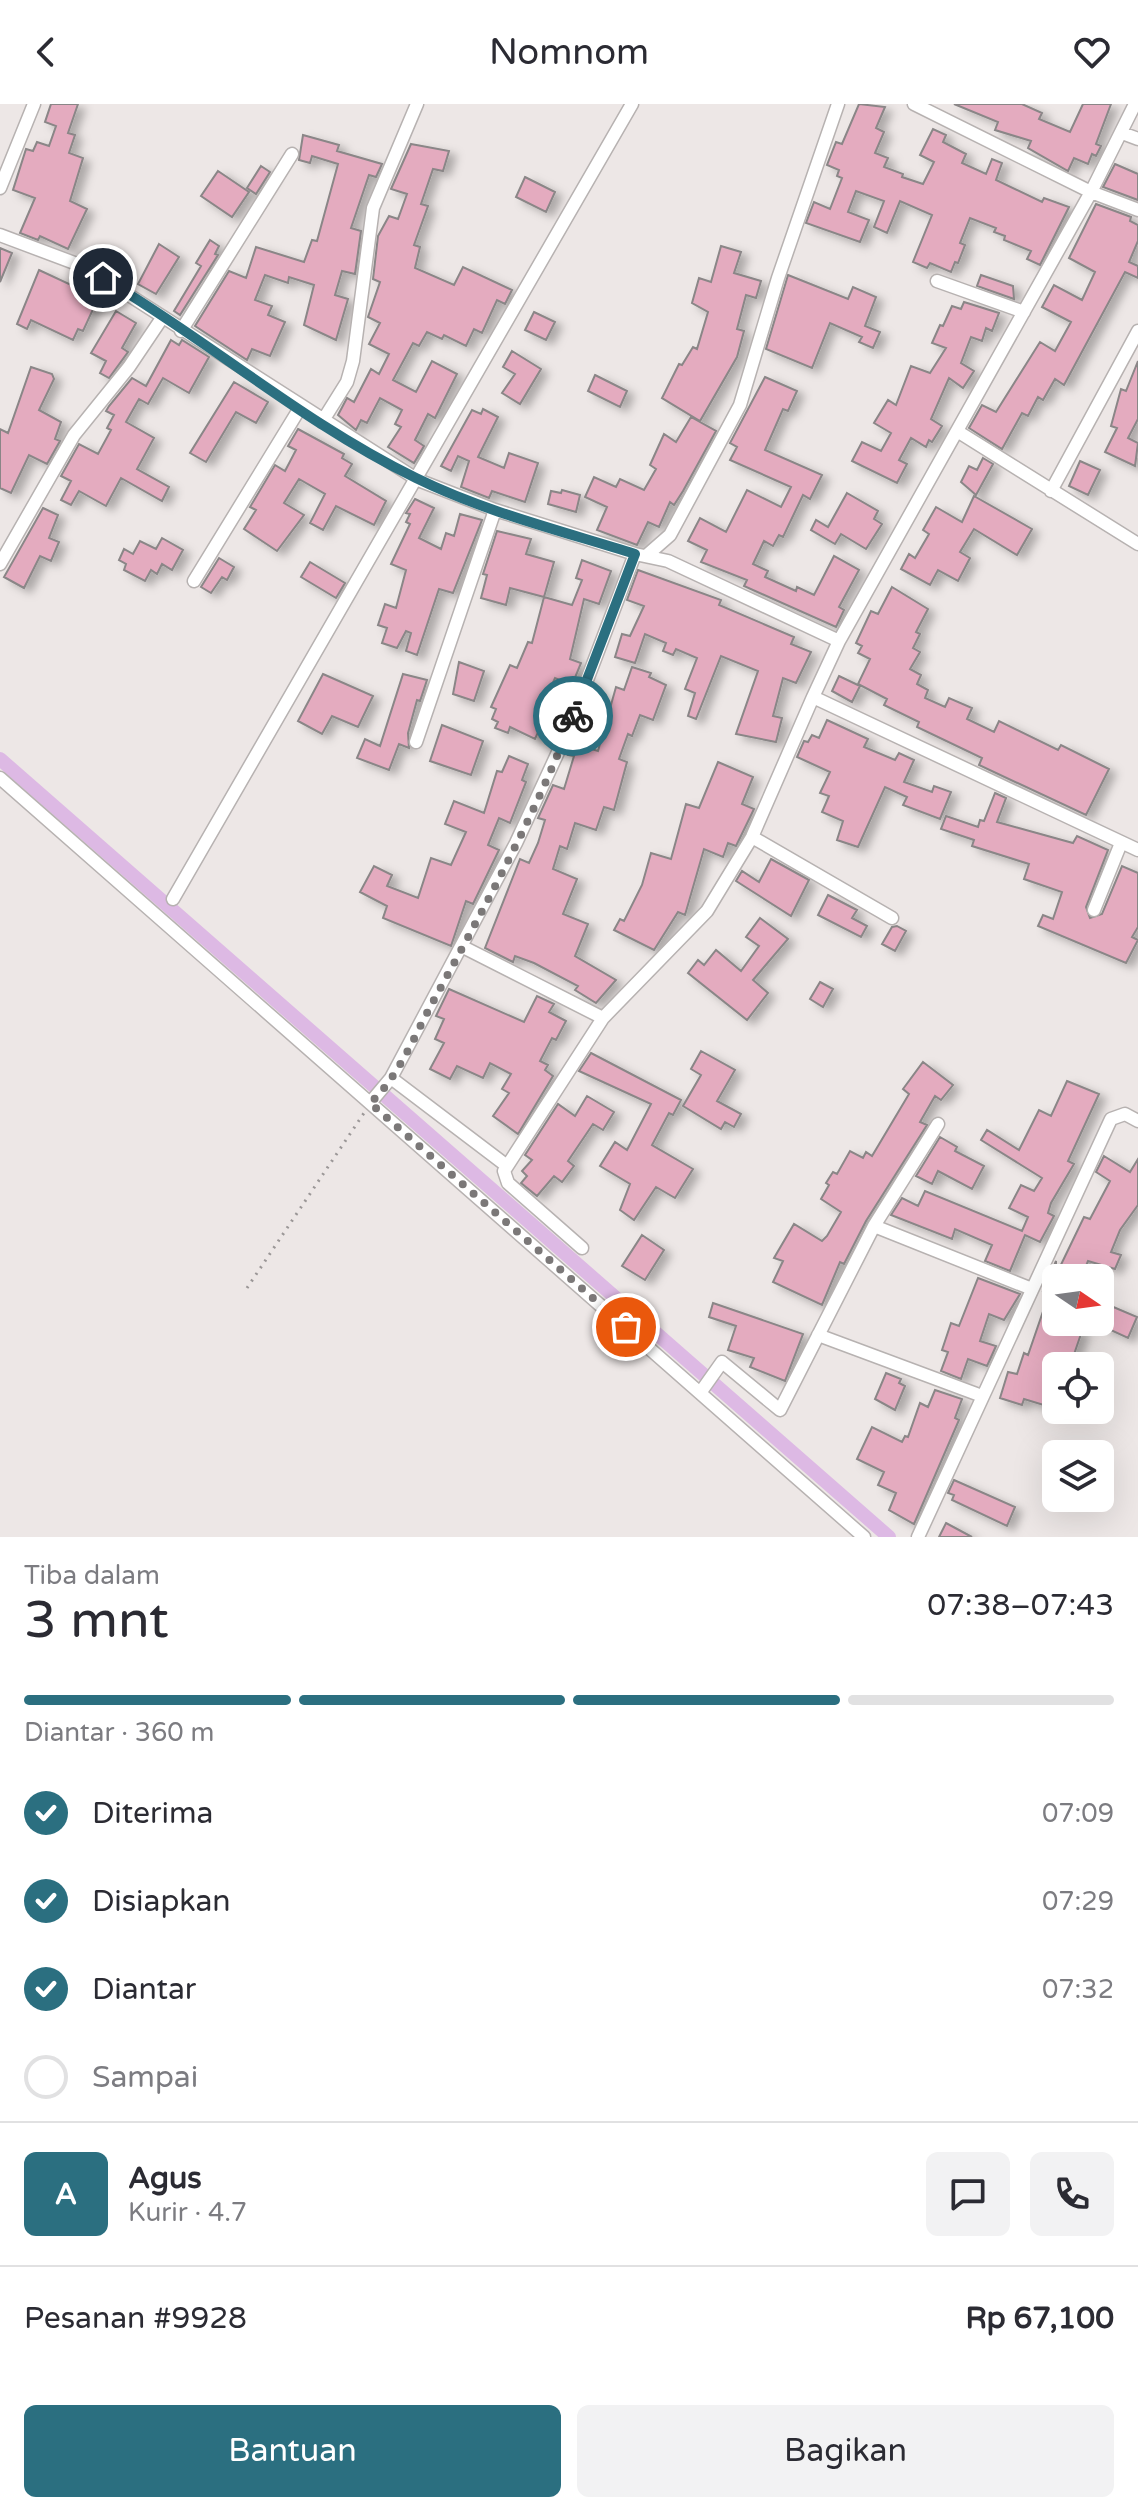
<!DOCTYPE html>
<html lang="id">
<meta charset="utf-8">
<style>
body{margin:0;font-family:"Varela Round",sans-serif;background:#f2f2f3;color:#2b2b33;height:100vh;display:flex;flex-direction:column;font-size:30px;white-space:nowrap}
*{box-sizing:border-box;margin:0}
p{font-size:26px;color:#7c7c81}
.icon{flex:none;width:44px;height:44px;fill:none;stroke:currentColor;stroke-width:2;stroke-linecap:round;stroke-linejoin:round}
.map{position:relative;height:1433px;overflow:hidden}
.details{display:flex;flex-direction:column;background:#fff;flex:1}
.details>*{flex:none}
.needle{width:52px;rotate:103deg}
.controls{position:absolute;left:1042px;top:1160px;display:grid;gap:16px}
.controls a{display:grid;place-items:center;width:72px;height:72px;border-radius:12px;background:#fff;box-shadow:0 8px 32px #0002;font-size:40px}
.pin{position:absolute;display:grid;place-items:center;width:68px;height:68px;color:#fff;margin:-34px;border:4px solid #fff;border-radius:50%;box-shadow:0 2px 8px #0007}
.courier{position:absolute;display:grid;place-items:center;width:80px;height:80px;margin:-40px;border:6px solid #2b6f80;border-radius:50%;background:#fff;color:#222;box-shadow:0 2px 10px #0007}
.head em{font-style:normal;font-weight:600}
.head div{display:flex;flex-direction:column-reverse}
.head{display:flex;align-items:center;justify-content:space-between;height:136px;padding:0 24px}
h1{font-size:52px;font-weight:600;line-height:60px}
.bar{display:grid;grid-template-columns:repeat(4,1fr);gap:12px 8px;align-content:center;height:96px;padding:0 24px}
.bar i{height:10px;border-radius:6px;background:#e1e1e2}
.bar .on{background:#2b6f80}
.bar p{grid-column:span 4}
.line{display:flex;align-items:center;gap:20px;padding:0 24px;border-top:2px solid #e1e1e2}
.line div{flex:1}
.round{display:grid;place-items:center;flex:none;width:84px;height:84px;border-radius:12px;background:#f2f2f3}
ol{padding:0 24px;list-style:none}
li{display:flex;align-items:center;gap:24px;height:88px}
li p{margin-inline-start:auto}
li .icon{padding:8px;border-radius:50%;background:#2b6f80;color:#fff;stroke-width:4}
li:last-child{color:#7c7c81}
li i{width:44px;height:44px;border:4px solid #e1e1e2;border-radius:50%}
.button{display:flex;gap:16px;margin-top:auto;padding:16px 24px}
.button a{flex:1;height:92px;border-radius:12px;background:#2b6f80;color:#fff;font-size:32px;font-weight:600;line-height:92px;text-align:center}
.button a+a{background:#f2f2f3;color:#2b2b33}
header{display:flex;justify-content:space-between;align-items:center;height:104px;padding:0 24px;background:#fff;font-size:36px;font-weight:600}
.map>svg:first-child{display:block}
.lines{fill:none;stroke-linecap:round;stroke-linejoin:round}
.canal{stroke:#ddb9e4;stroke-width:14}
.building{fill:#e4abbf;stroke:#8a8687;stroke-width:2;filter:url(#shadow)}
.minor-casing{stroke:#b7b2b1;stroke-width:15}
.path{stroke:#9b9797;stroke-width:3;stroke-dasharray:2 6;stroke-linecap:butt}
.minor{stroke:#fff;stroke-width:12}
.done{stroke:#7b7878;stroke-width:8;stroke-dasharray:0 14.4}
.route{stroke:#2b6f80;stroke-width:10}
</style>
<header><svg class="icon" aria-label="back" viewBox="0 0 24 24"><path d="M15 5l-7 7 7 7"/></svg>Nomnom<svg class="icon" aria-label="heart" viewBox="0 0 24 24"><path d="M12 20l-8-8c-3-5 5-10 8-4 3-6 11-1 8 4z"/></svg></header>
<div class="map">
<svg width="1138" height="1433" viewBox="0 0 1138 1433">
<defs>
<filter id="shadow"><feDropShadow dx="7" dy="4.5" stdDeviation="4" flood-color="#0004"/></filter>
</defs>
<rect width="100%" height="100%" fill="#ede7e6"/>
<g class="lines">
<path class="canal" d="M0 655 889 1433"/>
</g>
<path class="building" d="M51 0H78L68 29 75 31 69 49 83 54 70 97 87 105 68 145 40 132 38 136 20 129 35 94 13 86 26 45 33 47 37 38 49 42 56 22 45 18Z
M859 0 885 3 876 24 884 28 875 49 888 54 884 63 903 70 902 73 923 80 934 58 920 51 933 25 946 31 943 38 966 50 962 59 986 70 992 55 1002 59 996 76 1042 98 1044 94 1069 103 1040 161 1027 155 1031 147 1004 136 1005 132 994 128 996 124 970 114 960 139 965 141 958 159 955 158 951 168 930 159 927 164 913 158 932 111 900 97 887 129 874 123 884 97 856 87 848 108 869 116 860 138 806 119 814 98 830 105 842 74 837 72 839 66 827 61 836 38 842 40Z
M954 0H1022L1042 9 1039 15 1070 28 1083 0H1111L1096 40 1101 42 1096 52 1092 50 1088 60 1074 54 1068 67 1028 44 1031 37 995 26 998 18Z
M303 31 339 41 337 47 382 60 376 73 369 71 351 124 361 127 355 170 342 167 335 191 348 195 336 236 304 221 314 181 289 173 288 179 265 171 255 196 272 202 268 211 285 218 270 252 252 245 247 256 195 222 229 167 246 174 256 143 304 158 312 136 317 137 338 60 312 52 310 59 299 56Z
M411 40 449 47 443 67 433 65 421 100 428 102 414 141 420 143 415 164 454 181 463 163 512 186 505 200 497 196 482 229 474 225 466 242 444 231 442 235 427 228 419 242 413 239 393 276 416 288 432 257 457 270 435 314 428 310 415 336 424 342 414 359 388 343 401 323 395 320 402 306 380 294 367 319 361 316 356 326 338 311 347 294 354 298 371 265 379 270 389 250 369 240 380 219 368 213 380 178 373 175 378 132 389 112 398 115 407 90 391 85Z
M1115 60 1138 70V96L1103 83Z
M261 62 270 68 256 90 247 84Z
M218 67 249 88 232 113 201 92Z
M525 73 555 88 546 108 516 93Z
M1096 100 1131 113 1130 117 1138 121V137L1129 158 1138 162V174L1125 168 1064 281 1055 275 1043 296 1038 293 1028 312 1022 309 1002 345 969 324 982 301 996 308 1040 238 1055 247 1071 218 1042 203 1054 181 1082 196 1095 168 1069 154Z
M210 136 219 142 215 150 218 151 180 211 174 207 201 162 196 159Z
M159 140 179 153 156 190 138 180Z
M721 142 741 148 734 169 761 177 756 194 746 191 737 225 744 227 737 253 700 317 662 294 679 260 682 261 693 243 697 245 708 208 692 199 699 174 711 178Z
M0 144 12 149 0 178Z
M39 166 71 181 74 175 101 188 83 227 78 225 73 236 31 216 27 225 17 220Z
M788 171 848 195 853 183 876 193 865 222 880 228 873 244 859 238 862 233 830 219 812 264 766 245Z
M981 171 1013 182 1014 195 977 182Z
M964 198 999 209 992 227 986 224 982 237 971 233 961 259 974 267 963 284 949 274 931 315 942 322 932 338 929 336 926 343 911 334 899 356 907 360 897 379 852 357 862 338 881 347 891 329 874 319 888 296 896 301 911 262 930 269 946 244 932 239 940 221 943 222 952 202 961 205Z
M116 207 136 219 122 244 128 248 109 274 100 269 106 257 91 249Z
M534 208 555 218 546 236 525 226Z
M171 236 179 241 182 236 209 253 189 289 163 274 148 300 139 295 126 318 154 334 137 365 169 383 162 397 121 374 106 402 79 387 71 401 61 396 71 377 61 372 79 340 98 350 111 326 107 324 114 311 106 307 109 302 132 274 146 282Z
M512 247 541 265 520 300 502 289 515 270 503 263Z
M1138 257V315L1128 334 1138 339 1135 362 1105 348 1117 324 1111 322 1121 285 1126 287Z
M31 263 52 270 54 275 39 306 61 318 55 335 60 337 47 360 29 351 11 389 0 384V325L8 329Z
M595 271 627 287 620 303 588 287Z
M765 273 797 287 788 307 783 305 765 346 822 371 810 395 803 391 783 433 779 431 773 442 764 437 753 460 768 467 765 473 796 487 797 483 814 491 834 452 859 466 839 503 844 506 836 523 744 482 747 476 701 458 707 446 688 437 700 414 726 428 747 386 781 403 791 383 730 356 737 343 730 339Z
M234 278 268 298 256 319 236 308 206 358 190 349Z
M483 305 498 313 478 353 504 364 509 349 538 359 525 398 492 387 489 394 461 383 469 357 458 352 451 367 441 362 472 306 481 310Z
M691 313 716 327 683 387 674 401 670 398 659 423 648 418 637 441 597 426 607 403 585 393 594 373 616 383 620 375 644 386 656 365 650 361 664 330 676 338Z
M298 325 344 350 342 354 352 360 345 372 386 397 374 421 336 402 323 426 310 419 325 390 299 375 284 399 304 411 277 447 244 425 256 406 250 403 275 361 285 367 296 346 288 342Z
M983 354 993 360 976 391 961 378 969 362 977 366Z
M1080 357 1100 366 1088 391 1069 382Z
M562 386 580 391 576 408 548 400 551 387 561 389Z
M847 389 878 407 874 415 882 420 866 445 841 430 835 440 811 426 816 416 828 423Z
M974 392 1032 425 1017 451 974 425 960 448 970 454 958 477 938 466 930 481 901 465 909 450 915 454 929 430 923 426 936 403 962 418Z
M415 395 434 404 419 434 441 445 446 429 454 432 460 410 482 416 453 489 439 485 417 551 406 547 411 529 406 527 397 544 382 539 387 524 378 521 385 500 396 504 406 466 391 460 410 420 406 418 410 410 406 409Z
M43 404 58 411 49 434 59 438 51 457 40 452 24 484 4 473Z
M497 427 531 435 526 450 554 458 544 493 572 501 582 476 576 474 582 456 611 467 599 500 584 495 570 555 581 559 572 581 555 574 538 612 551 618 546 628 539 626 535 635 510 623 508 629 495 624 498 618 492 615 496 605 491 603 510 561 517 564 528 538 532 539 544 493 510 484 506 501 481 494 487 471 483 470Z
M162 434 183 446 172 466 162 460 157 470 151 466 145 477 124 466 126 460 119 456 124 445 133 450 140 437 156 445Z
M219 454 234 463 227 476 222 473 211 489 201 483Z
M310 458 345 479 336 494 301 473Z
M638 466 721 496 719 501 794 533 791 540 811 548 796 579 783 574 773 612 782 614 776 638 736 630 758 567 721 552 696 615 688 612 695 589 685 585 697 554 676 545 673 551 663 547 666 539 645 530 635 559 615 553 622 530 630 532 644 502 627 496Z
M892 483 928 505 916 528 920 530 913 544 920 548 910 565 921 571 917 580 928 586 925 594 945 603 949 594 972 604 967 615 994 628 999 617 1058 646 1061 641 1109 665 1086 711 979 661 982 654 917 623 919 618 884 601 887 595 858 580 870 555 858 549 862 542 856 539 871 507 878 510Z
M459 558 484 567 474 597 453 590Z
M632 563 651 569 649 573 666 581 653 616 640 611 632 632 628 630 619 655 627 658 614 706 604 703 596 726 575 719 567 745 560 742 553 765 577 775 563 810 588 820 575 852 616 876 596 899 575 886 578 882 534 859 515 852 513 858 485 844 520 755 529 759 538 739 545 716 538 714 553 681 564 685 574 652 568 651 572 639 598 647 616 583 624 586Z
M323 570 373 592 358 623 332 612 322 630 298 617Z
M403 570 427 576 420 597 417 596 408 629 409 644 399 640 389 666 357 654 365 635 380 642Z
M839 572 860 582 852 598 832 587Z
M827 616 868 635 864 643 895 656 899 649 914 656 904 678 932 688 934 682 951 688 940 715 903 701 907 693 885 683 858 743 837 736 843 717 822 708 829 692 820 689 830 668 797 653 804 637 808 638 812 631 819 634Z
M442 621 483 637 471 671 430 657Z
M509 652 528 660 522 676 526 678 510 719 499 714 488 741 499 746 473 800 466 797 451 842 383 814 387 802 360 788 374 762 392 771 387 782 418 794 431 754 451 761 466 728 445 720 454 697 484 709 497 667 502 668Z
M718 658 753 673 742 700 754 705 736 742 728 739 723 753 704 745 685 811 678 808 654 846 614 826 620 815 624 817 642 781 651 749 671 755 686 700 699 704Z
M995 689 1006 694 997 718 1073 739 1077 732 1108 746 1086 803 1090 814 1102 810 1122 762 1138 769V823L1132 833 1138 836 1126 859 1038 822 1043 811 1053 815 1062 788 1024 775 1029 760 972 742 974 736 941 725 946 712 978 723 980 716 984 717Z
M771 755 809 776 791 812 736 777 742 767 759 778Z
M828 791 857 806 852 814 867 822 861 833 818 811Z
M760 814 788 835 753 876 768 889 747 916 688 869 698 856 704 861 716 846 741 867 759 842 746 833Z
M897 822 906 827 895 847 882 840 892 823Z
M820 878 833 885 823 903 810 895Z
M449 885 524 918 537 892 554 900 549 908 566 917 556 936 552 934 540 957 548 961 545 966 553 972 518 1030 493 1012 509 989 502 985 511 970 490 959 483 974 457 962 450 975 430 965 444 939 435 935 444 915 436 912Z
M701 947 735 966 717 997 741 1010 734 1023 725 1018 721 1025 683 1002 701 971 691 965Z
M591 949 681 996 673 1011 669 1009 652 1041 693 1065 675 1094 656 1083 634 1116 620 1106 630 1080 600 1062 615 1038 627 1046 651 1000 579 967Z
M923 958 953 981 941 996 935 992 920 1018 927 1021 866 1117 844 1160 840 1158 822 1201 773 1178 783 1157 774 1154 794 1120 822 1137 827 1132 841 1108 821 1095 829 1081 826 1079 833 1068 837 1070 850 1047 863 1054 866 1048 872 1052 909 990 903 985Z
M1067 977 1099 990 1068 1057 1074 1060 1051 1099 1048 1109 1054 1112 1040 1138 1025 1131 1010 1167 985 1157 992 1141 955 1125 952 1135 891 1111 902 1094 918 1102 925 1087 1022 1127 1028 1113 1009 1104 1021 1081 1034 1087 1042 1074 981 1036 987 1026 1019 1046 1039 1006 1051 1012Z
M587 992 614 1008 603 1026 593 1020 568 1057 574 1062 562 1078 554 1072 537 1092 521 1079 527 1072 522 1067 532 1056 525 1051 558 1000 575 1012Z
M940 1033 957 1043 955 1047 984 1062 972 1085 938 1067 932 1080 916 1072Z
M1104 1052 1130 1068 1138 1055V1101L1120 1126 1111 1148 1121 1151 1115 1165 1088 1157 1081 1174H1056V1219L1082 1227 1070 1262 1058 1259 1056 1262 1047 1302 1024 1295 1022 1301 1000 1294 1008 1268 1017 1270 1024 1249 1028 1251 1049 1190 1043 1187 1056 1157V1171L1084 1113 1090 1115 1110 1077 1096 1068Z
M642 1131 664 1146 645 1176 622 1162Z
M978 1174 1020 1190 1004 1216 989 1210 980 1237 996 1242 987 1262 968 1255 961 1275 941 1267 948 1248 942 1246 951 1219 959 1222Z
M713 1199 803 1230 785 1277 750 1263 754 1254 728 1246 736 1222 709 1213Z
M1111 1202 1137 1213 1128 1234 1102 1222Z
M886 1269 901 1275 899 1279 905 1282 895 1306 875 1295Z
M935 1286 962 1295 955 1314 959 1316 914 1420 889 1406 896 1389 878 1381 884 1368 857 1355 872 1323 902 1338 905 1332 908 1333 920 1299 928 1303Z
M954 1376 1015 1403 1007 1422 952 1396 954 1391 948 1389Z
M946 1419 972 1433H939Z"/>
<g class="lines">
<g class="minor-casing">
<path id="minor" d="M914 0 1091 88 1138 106
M1135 0 1091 88 839 537 813 593 1138 746
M1122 29 1138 35
M0 84 34 0
M0 131 85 163 418 376 495 406 635 450 668 457 839 537
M937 177 1024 208
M181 227 292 50
M322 318 347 278 353 257 373 104 417 0
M957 327 1138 440
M1051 387 1138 227
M646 452 670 431 740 301 778 174 838 0
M0 460 74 331 129 263 162 214
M194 477 300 304
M416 638 495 406
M0 674 864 1433
M752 733 892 814
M173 795 632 0
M1094 806 1121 739
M463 843 603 914
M391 974 507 1062
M370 999 391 974 516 739 566 631 635 450
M874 1122 1032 1185
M582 1144 508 1079 504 1067 603 914 707 807 752 733 813 593
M818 1231 982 1292
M700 1289 722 1258 780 1306 874 1122 938 1020
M918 1433 1111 1015 1125 1010 1138 1017"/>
</g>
<path class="path" d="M247 1184 364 1009"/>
<use href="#minor" class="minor"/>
</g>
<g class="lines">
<path class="done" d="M573 612C536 710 484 804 434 896 415 930 399 973 370 999L626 1223"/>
<path class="route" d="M103 174C209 237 305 320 416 374 485 408 562 427 635 450L573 612"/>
</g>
</svg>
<div class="controls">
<a><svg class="needle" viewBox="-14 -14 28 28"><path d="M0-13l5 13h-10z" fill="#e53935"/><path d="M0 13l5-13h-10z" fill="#7c7c81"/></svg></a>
<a><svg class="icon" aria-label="locate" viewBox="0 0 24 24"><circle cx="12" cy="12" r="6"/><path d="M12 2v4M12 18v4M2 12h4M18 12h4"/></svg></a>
<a><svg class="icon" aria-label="layers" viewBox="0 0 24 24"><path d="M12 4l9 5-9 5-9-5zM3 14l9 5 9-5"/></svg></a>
</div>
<div class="pin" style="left:626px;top:1223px;background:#ea580c"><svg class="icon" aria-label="bag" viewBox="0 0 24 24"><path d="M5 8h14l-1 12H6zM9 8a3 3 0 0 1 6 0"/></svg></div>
<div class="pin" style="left:103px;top:174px;background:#1f2937"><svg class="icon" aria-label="home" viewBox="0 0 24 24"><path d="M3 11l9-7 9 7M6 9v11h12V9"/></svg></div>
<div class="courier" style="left:573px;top:612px"><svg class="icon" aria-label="bike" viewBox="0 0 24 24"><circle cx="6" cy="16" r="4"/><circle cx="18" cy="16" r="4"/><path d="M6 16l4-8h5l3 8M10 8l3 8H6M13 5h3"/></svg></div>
</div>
<section class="details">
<div class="head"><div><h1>3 mnt</h1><p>Tiba dalam</p></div><em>07:38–07:43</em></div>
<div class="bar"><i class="on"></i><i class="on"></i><i class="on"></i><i></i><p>Diantar · 360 m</p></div>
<ol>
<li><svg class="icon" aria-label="check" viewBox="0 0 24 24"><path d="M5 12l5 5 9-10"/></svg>Diterima<p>07:09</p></li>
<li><svg class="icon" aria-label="check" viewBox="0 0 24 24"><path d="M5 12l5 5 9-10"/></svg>Disiapkan<p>07:29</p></li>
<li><svg class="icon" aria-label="check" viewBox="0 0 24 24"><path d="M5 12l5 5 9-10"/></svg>Diantar<p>07:32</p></li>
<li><i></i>Sampai</li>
</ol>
<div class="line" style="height:144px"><b class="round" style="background:#2b6f80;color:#fff">A</b><div><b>Agus</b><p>Kurir · 4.7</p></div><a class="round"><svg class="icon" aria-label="chat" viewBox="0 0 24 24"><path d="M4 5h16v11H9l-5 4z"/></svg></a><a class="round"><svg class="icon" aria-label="phone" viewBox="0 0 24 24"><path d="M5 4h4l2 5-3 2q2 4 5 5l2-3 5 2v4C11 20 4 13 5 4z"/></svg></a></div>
<div class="line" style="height:104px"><div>Pesanan #9928</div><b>Rp 67,100</b></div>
<div class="button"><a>Bantuan</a><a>Bagikan</a></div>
</section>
